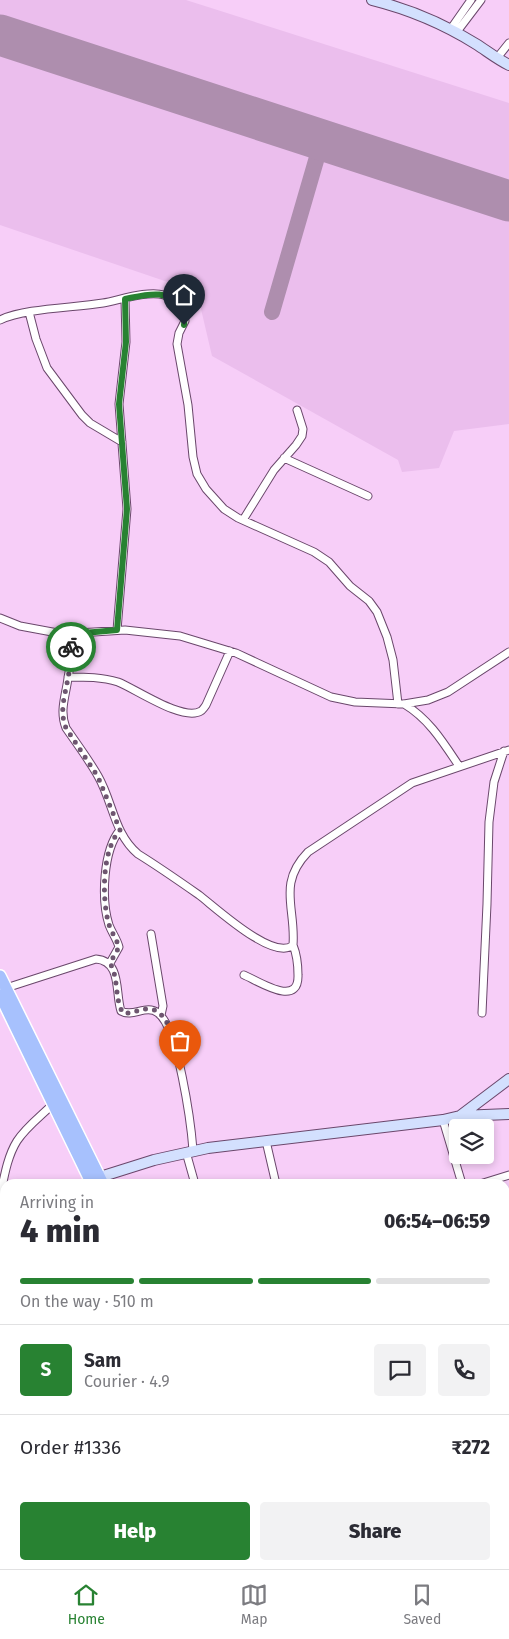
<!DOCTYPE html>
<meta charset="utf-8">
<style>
body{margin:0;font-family:"Fira Sans",sans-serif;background:#f2f2f3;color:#2b2b33;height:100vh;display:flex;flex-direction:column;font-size:19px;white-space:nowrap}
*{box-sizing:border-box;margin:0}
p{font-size:16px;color:#7c7c81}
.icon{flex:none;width:28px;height:28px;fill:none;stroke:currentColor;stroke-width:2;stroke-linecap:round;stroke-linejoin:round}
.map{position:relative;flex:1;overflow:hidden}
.sheet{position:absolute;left:0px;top:1179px;width:510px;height:391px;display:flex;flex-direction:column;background:#fff;border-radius:15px 15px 0 0;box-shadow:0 2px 8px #0003}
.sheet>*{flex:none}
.controls{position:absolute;left:449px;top:1119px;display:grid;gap:10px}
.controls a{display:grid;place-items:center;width:45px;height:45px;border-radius:5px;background:#fff;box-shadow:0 2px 8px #0003;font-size:25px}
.pin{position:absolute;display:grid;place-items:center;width:42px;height:42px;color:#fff;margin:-51px -21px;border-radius:50% 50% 50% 0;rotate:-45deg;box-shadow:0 0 5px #0007}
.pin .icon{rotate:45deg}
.courier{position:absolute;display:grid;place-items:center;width:50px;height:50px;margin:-25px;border:4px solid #288232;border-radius:50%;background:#fff;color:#222;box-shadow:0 1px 6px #0007}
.head em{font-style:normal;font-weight:800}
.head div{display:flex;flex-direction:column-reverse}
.head{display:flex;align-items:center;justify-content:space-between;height:85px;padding:0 20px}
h1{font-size:32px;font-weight:800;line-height:38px}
.bar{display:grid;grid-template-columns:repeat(4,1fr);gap:8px 5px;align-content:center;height:60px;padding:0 20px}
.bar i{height:6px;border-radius:4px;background:#e1e1e2}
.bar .active{background:#288232}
.bar p{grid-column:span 4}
.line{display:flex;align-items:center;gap:12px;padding:0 20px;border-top:1px solid #e1e1e2}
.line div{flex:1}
.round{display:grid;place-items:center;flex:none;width:52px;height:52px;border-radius:5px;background:#f2f2f3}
.primary-button{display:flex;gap:10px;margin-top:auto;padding:10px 20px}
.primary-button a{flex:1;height:58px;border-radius:5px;background:#288232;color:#fff;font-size:20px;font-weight:800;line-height:58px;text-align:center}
.primary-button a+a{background:#f2f2f3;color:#2b2b33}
.menu{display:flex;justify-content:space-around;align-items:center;height:70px;border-top:1px solid #e1e1e2;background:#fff;font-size:14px;color:#7c7c81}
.menu a{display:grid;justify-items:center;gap:2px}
.menu .active{color:#288232}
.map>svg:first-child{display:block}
.built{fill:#ebbeed}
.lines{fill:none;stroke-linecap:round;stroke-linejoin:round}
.taxiway{stroke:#ae8eae;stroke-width:16}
.runway{stroke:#ae8eae;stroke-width:41}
.street-casing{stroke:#6a476b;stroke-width:9}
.secondary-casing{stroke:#6a476b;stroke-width:12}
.primary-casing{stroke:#fff;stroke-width:14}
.street{stroke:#fff;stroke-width:7}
.secondary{stroke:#d3e0fe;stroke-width:10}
.primary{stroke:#a7c1fd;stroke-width:11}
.done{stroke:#6e5670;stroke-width:5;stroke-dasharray:0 9}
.route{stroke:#288232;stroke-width:6}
</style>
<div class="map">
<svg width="509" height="1569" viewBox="0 0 509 1569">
<rect width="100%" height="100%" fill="#f7cef8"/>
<path class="built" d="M0 0H186L509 103V424L454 431 439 468 402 472 398 460 212 356 197 292 0 225Z"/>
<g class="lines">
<path class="taxiway" d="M272 312 322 140"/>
<path class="runway" d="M0 35 509 201"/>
<g class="street-casing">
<path id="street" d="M450 30 471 0
M456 33 481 0
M497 58 509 43
M29 312 36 339 47 368 82 415 90 423 122 442
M0 320C25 308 74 308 103 303 120 300 148 290 164 295 177 298 181 310 185 321L179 333 177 344 188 405 193 457 197 474 206 489 224 509 238 518 314 552 329 562 350 586 369 601 377 612 387 637 393 660 398 704
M284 458 368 496
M243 520 274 470 296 445 302 436 303 429 297 410
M0 618 20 626 63 634 125 630 180 636 236 653 331 697 355 702 404 704 428 700 448 692 509 652
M117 630 127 509 119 404 126 342 125 299
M73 634C71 648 71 663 68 678 66 695 59 711 66 728 77 744 89 760 98 776 113 802 114 834 138 854 159 867 179 881 199 895 215 907 274 962 293 945 296 908 277 884 308 852L412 783 509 750
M68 677C86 677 102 677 118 682 136 689 183 722 201 711 202 711 206 705 206 705L230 651
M404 704C429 719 443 742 459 766
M151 934 163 1006 161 1015
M110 963 119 947C117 939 112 933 109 925 101 900 103 850 120 830
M244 975C260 982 299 1008 298 975 298 964 297 955 293 945
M6 988 96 959C122 961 115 993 121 1011 133 1018 146 1004 158 1013 178 1027 191 1124 193 1150
M482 1013 487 904 489 822 494 782 504 751
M443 1120 462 1184
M266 1141 276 1184
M186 1152 195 1184
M480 1184 509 1175
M0 1197C4 1178 7 1157 17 1141 26 1127 41 1116 53 1104
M0 1228 5 1235
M0 1355 5 1347
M505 1490 509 1488
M156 1565 162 1569
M134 1569 138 1565"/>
</g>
<g class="secondary-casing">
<path id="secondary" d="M372 0C408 9 444 24 476 44 487 51 497 59 509 65
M460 1116 509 1114
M100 1177 154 1160 208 1148 443 1120 460 1116 509 1079"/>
</g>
<g class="primary-casing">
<path id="primary" d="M0 976 103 1184
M0 995 92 1184
M279 1565 281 1569
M289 1565 291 1569"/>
</g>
<use href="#street" class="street"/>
<use href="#secondary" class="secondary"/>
<use href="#primary" class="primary"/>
</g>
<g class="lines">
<path class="done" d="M71 647C70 658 70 668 68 678 65 696 59 711 66 728L98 777 120 830C102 850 102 896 108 921 110 930 116 938 119 947L110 963C119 978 114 998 123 1013 133 1014 141 1008 151 1009 172 1013 177 1054 180 1071"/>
<path class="route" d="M71 647 73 634 117 630 127 509 119 404 126 342 125 299C145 295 170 287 181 310 183 315 185 320 184 325"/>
</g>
</svg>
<div class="controls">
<a><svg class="icon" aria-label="layers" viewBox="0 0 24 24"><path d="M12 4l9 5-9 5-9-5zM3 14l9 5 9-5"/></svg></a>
</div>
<div class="pin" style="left:180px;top:1071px;background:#ea580c"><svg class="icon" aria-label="bag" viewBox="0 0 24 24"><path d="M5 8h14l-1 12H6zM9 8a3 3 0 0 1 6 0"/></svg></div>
<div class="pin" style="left:184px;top:325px;background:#1f2937"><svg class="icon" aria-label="home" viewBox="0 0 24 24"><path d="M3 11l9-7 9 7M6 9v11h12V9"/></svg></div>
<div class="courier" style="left:71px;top:647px"><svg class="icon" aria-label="bike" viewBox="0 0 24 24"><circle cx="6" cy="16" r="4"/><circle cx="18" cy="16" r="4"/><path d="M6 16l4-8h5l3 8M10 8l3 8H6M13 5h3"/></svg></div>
<section class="sheet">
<div class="head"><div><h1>4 min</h1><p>Arriving in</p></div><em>06:54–06:59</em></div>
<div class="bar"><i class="active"></i><i class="active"></i><i class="active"></i><i></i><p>On the way · 510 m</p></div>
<div class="line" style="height:90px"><b class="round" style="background:#288232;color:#fff">S</b><div><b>Sam</b><p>Courier · 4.9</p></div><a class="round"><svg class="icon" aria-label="chat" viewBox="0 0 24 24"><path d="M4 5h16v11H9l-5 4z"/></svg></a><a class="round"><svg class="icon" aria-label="phone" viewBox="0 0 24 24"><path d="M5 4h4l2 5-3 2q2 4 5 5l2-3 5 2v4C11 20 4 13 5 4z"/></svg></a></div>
<div class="line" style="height:65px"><div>Order #1336</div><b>₹272</b></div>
<div class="primary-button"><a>Help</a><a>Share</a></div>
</section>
</div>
<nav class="menu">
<a class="active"><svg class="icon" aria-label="home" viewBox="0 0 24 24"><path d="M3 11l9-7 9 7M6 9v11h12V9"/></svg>Home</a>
<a><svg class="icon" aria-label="map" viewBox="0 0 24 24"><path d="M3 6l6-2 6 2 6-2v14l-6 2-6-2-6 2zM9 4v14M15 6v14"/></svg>Map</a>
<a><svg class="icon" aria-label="saved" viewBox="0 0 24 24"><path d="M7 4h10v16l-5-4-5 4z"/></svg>Saved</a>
</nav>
